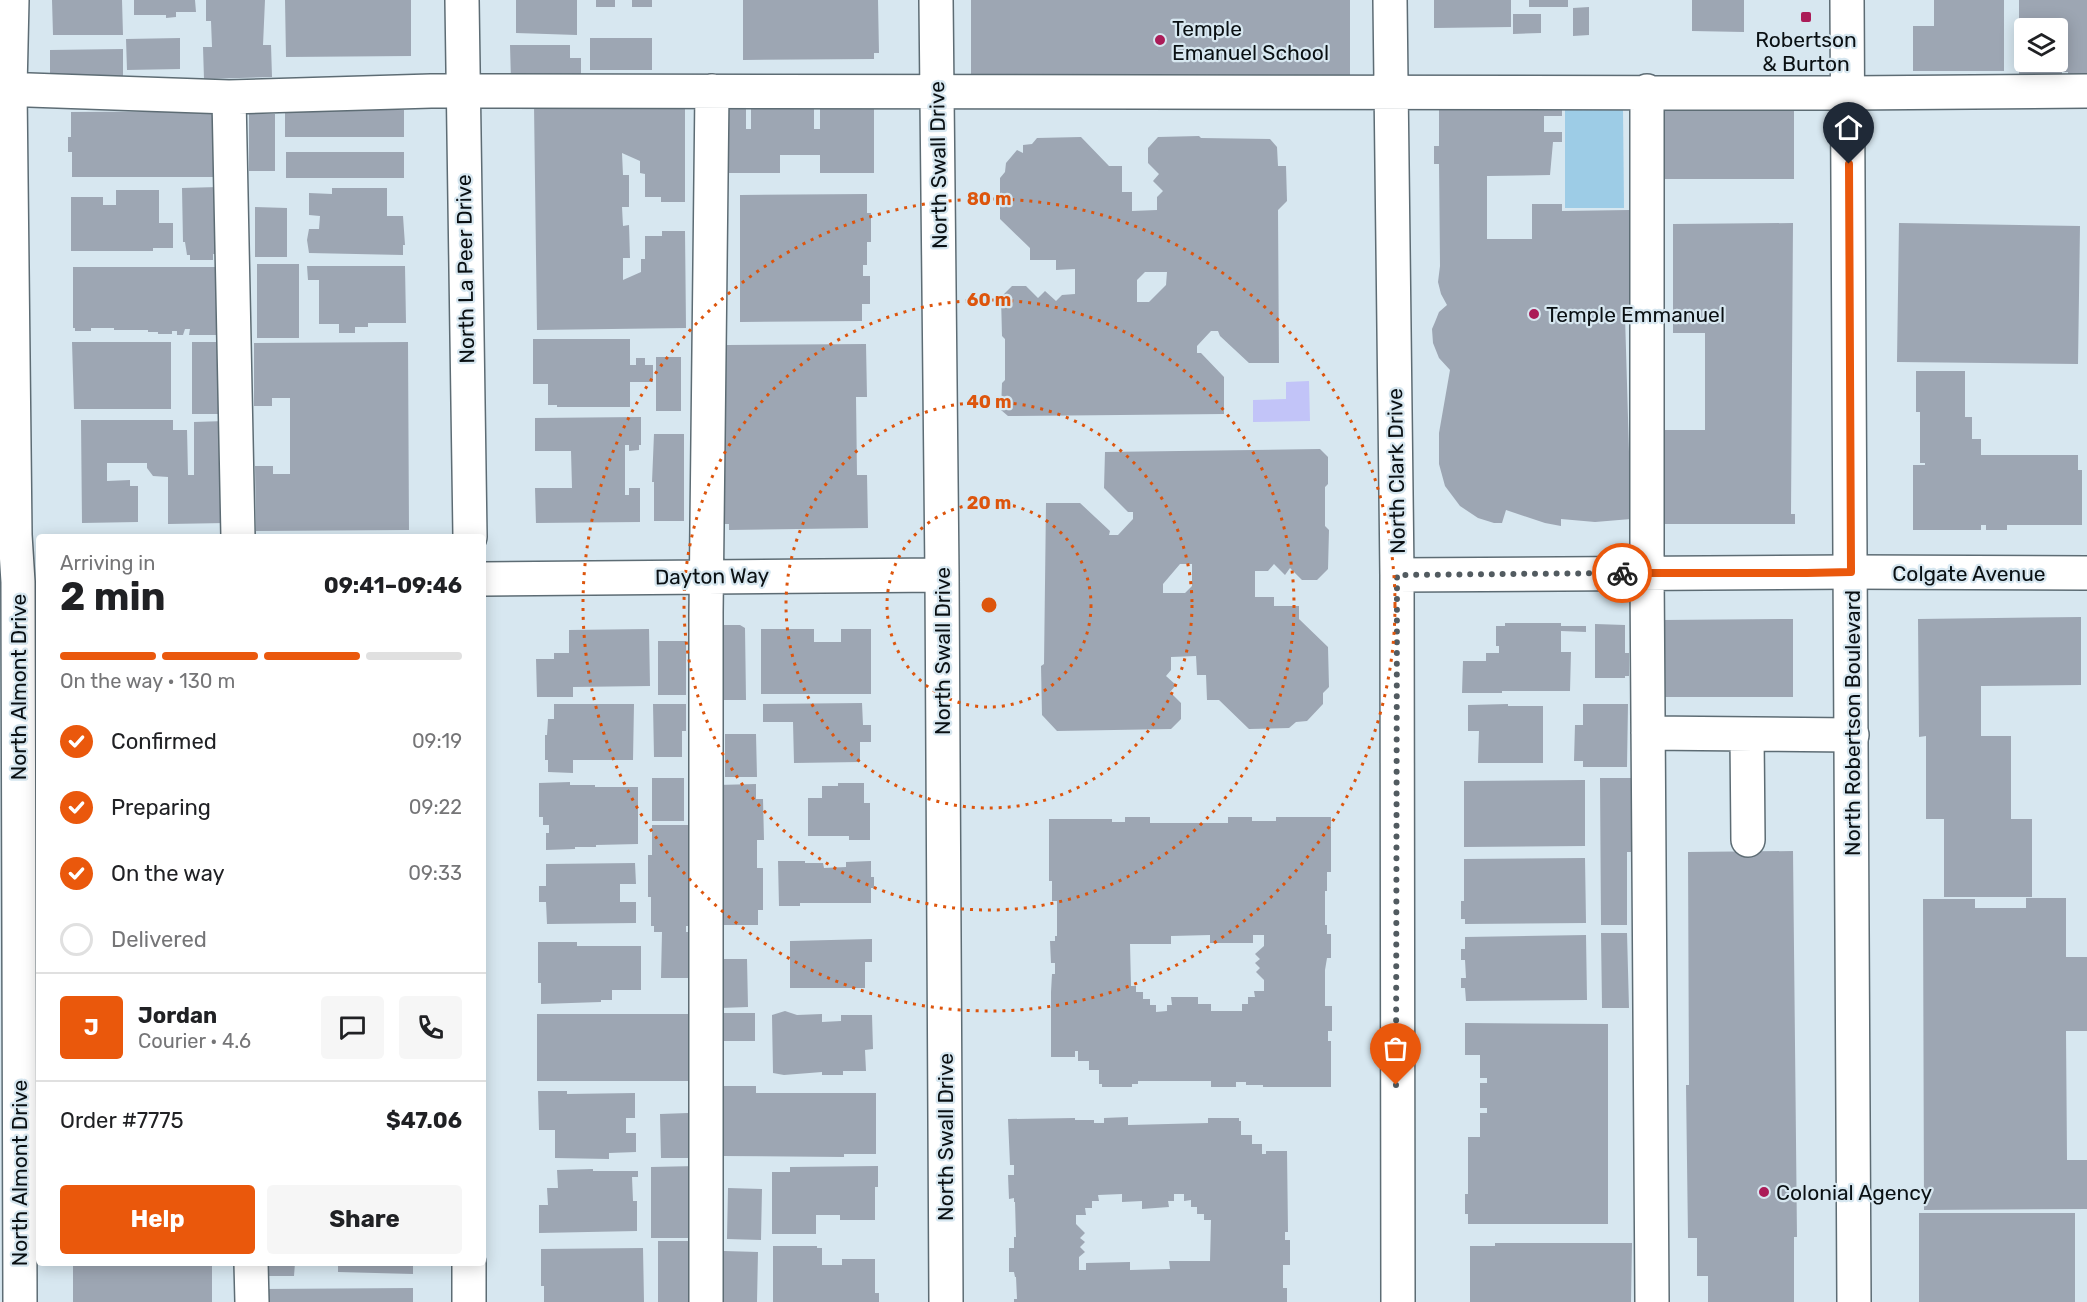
<!DOCTYPE html>
<meta charset="utf-8">
<style>
body{margin:0;font-family:Rubik,sans-serif;background:#f6f6f6;color:#202124;height:100vh;display:flex;flex-direction:column;font-size:22px;white-space:nowrap}
*{box-sizing:border-box;margin:0}
p{font-size:20px;color:#757577}
.icon{flex:none;width:33px;height:33px;fill:none;stroke:currentColor;stroke-width:2;stroke-linecap:round;stroke-linejoin:round}
.map{position:relative;flex:1;overflow:hidden}
.panel{position:absolute;left:36px;top:534px;width:450px;height:732px;display:flex;flex-direction:column;background:#fff;border-radius:6px;box-shadow:0 3px 15px #0003}
.panel>*{flex:none}
.fabs{position:absolute;left:2014px;top:18px;display:grid;gap:12px}
.fabs a{display:grid;place-items:center;width:54px;height:54px;border-radius:6px;background:#fff;box-shadow:0 3px 15px #0003;font-size:30px}
.pin{position:absolute;display:grid;place-items:center;width:51px;height:51px;color:#fff;margin:-62px -26px;border-radius:50% 50% 50% 0;rotate:-45deg;box-shadow:0 0 6px #0007}
.pin .icon{rotate:45deg}
.courier{position:absolute;display:grid;place-items:center;width:60px;height:60px;margin:-30px;border:4px solid #ea580c;border-radius:50%;background:#fff;color:#222;box-shadow:0 2px 8px #0007}
.headline em{font-style:normal;font-weight:700}
.headline div{display:flex;flex-direction:column-reverse}
.headline{display:flex;align-items:center;justify-content:space-between;height:102px;padding:0 24px}
h1{font-size:39px;font-weight:700;line-height:45px}
.bar{display:grid;grid-template-columns:repeat(4,1fr);gap:9px 6px;align-content:center;height:72px;padding:0 24px}
.bar i{height:8px;border-radius:4px;background:#e0e0e0}
.bar .current{background:#ea580c}
.bar p{grid-column:span 4}
.line{display:flex;align-items:center;gap:15px;padding:0 24px;border-top:2px solid #e0e0e0}
.line div{flex:1}
.round{display:grid;place-items:center;flex:none;width:63px;height:63px;border-radius:6px;background:#f6f6f6}
ol{padding:0 24px;list-style:none}
li{display:flex;align-items:center;gap:18px;height:66px}
li p{margin-inline-start:auto}
li .icon{padding:6px;border-radius:50%;background:#ea580c;color:#fff;stroke-width:4}
li:last-child{color:#757577}
li i{width:33px;height:33px;border:3px solid #e0e0e0;border-radius:50%}
.button{display:flex;gap:12px;margin-top:auto;padding:12px 24px}
.button a{flex:1;height:69px;border-radius:6px;background:#ea580c;color:#fff;font-size:24px;font-weight:700;line-height:69px;text-align:center}
.button a+a{background:#f6f6f6;color:#202124}
.map>svg:first-child{display:block}
.green{fill:#9dcce6}
.water{fill:#c2c4f8}
.building{fill:#9da6b3;fill-rule:evenodd}
.lines{fill:none;stroke-linecap:round;stroke-linejoin:round}
.minor-casing{stroke:#5d6c74;stroke-width:36}
.major-casing{stroke:#5d6c74;stroke-width:36}
.minor{stroke:#fff;stroke-width:33}
.major{stroke:#fff;stroke-width:33}
.done{stroke:#525b60;stroke-width:6;stroke-dasharray:0 10.8}
.route{stroke:#ea580c;stroke-width:8}
.ring{fill:none;stroke:#dd550c;stroke-width:3;stroke-dasharray:3 6}
.poi-dot{fill:#ab1c58;stroke:#d7e7f0;stroke-width:2}
.labels{text-anchor:middle;dominant-baseline:central;stroke-width:4.5;stroke-linejoin:round;paint-order:stroke}
.poi-label{font-size:21px;fill:#0a1013;stroke:#d7e7f0;text-anchor:start}
.street-label{font-size:21px;fill:#0a1013;stroke:#d7e7f0}
.centre{fill:#dd550c;stroke:#d7e7f0;stroke-width:3}
.ring-label{font-size:18px;text-anchor:middle;font-weight:bold;fill:#dd550c;stroke:#d7e7f0;stroke-width:4.5;stroke-linejoin:round;paint-order:stroke}
</style>
<div class="map">
<svg width="2087" height="1302" viewBox="0 0 2087 1302">
<rect width="100%" height="100%" fill="#d7e7f0"/>
<path class="green" d="M1623 109 1624 208H1565V110Z"/>
<path class="water" d="M1309 381 1310 421 1253 422V400L1286 399V382Z"/>
<path class="building" d="M52 0H122L123 35H53Z
M134 0H195L196 12H176V17L166 18V15H134Z
M206 0H265L263 45H271L272 77 204 79 203 47H212L211 21H206Z
M285 0H411V56L286 57Z
M516 0H577V35L516 33Z
M596 0H615V7H596Z
M632 0H652V7H632Z
M743 0H878L879 53H874V59L743 60Z
M971 0H1350V79L971 80Z
M1434 0H1511V27L1434 28Z
M1529 0H1568V7H1529Z
M1692 0H1744V32L1692 31Z
M1934 0H2004V71H1913V26H1934Z
M2019 0H2087V76H2068V72H2062V76H2019ZM2025 28H2058V62H2025Z
M1589 7V35L1573 36V8Z
M1513 14H1541V33L1513 34Z
M180 38V69L127 70 126 39Z
M590 38H652V70H590Z
M510 45H570V58H581V75H544L511 81Z
M123 49V77L50 78V50Z
M1794 101V179H1654V119L1671 102Z
M820 102 874 103V173H820V155H780V173H722L719 103H746V129H751V103H814V129H820Z
M679 103 685 109V202H661V197H645V174L640 173V161L622 153 623 175H629V207H622L623 226 629 225 630 258H623V280L641 272V259H645V236H662V231H685L686 328 537 330 534 105Z
M1562 106V116H1544V132H1562V142H1553L1550 175 1487 176V239H1532V204H1562V211L1629 210 1630 316H1625L1631 519 1595 522 1561 519V526L1545 523 1506 510 1502 523H1494L1478 518 1460 506 1445 486 1439 464V433L1450 370 1439 358 1433 343 1432 329 1435 322 1439 312 1447 305 1441 294 1438 282 1440 266 1439 164H1434V146H1439V108Z
M285 110H404V137H285Z
M217 111V177H72V152H68V137H71V112Z
M249 114H275V171H249Z
M1199 136 1201 138 1270 139 1277 147 1278 166H1286L1287 201 1278 210 1279 363H1249L1220 336 1218 331H1211L1197 346V353H1201L1224 377V414L1008 416 1001 410 1002 383 1005 380V339L1002 336 1001 297 1012 286H1026L1038 298 1045 291 1056 301 1062 295 1075 294V269L1056 270V260H1030V248L1000 219V178L1005 172 1006 163 1017 150 1023 153V145L1032 144 1037 138 1081 137 1109 166H1122V192H1132V211L1157 210V197L1163 191 1153 181 1159 174 1148 163V148L1158 137ZM1145 272H1167L1166 285 1149 302H1137V280Z
M286 152H404V178H286Z
M218 187 219 254H213V260H190V255H187L185 242H183L182 188Z
M332 188H387V216H403L405 245H403V255L309 253 307 240 309 229H319L320 216 309 215V193L332 194Z
M116 190H159V223H173V248H153V251H71V197H103V205H116Z
M867 194V213H871V242H867V265H863V276H870V304H862V321L740 322V195Z
M255 207 287 208V257H255Z
M1793 223 1791 514H1795V524H1655V430H1705V333H1673V224Z
M1899 223 2080 226 2078 364 1897 362Z
M257 264H299V338H257Z
M307 266H405L406 323H368V327H355V333H339V324H319V280H308Z
M73 267H224V332H216V335H189L190 329H185L183 335H177V331H172V334H158V332H148V330H114V328H91V331H75V328H73Z
M533 339H630V365H636V358H645V365H653V382H630V407H557V405H548V384H533Z
M72 342H171V409H74Z
M192 342H221V414H192Z
M408 342 409 530 256 531 255 466H273V474H290V398H272V406H254V343Z
M866 344 867 397H856L857 475H867L868 528 729 530V524H721L719 349H727V345Z
M656 357H681V411H656Z
M1916 371H1965V417H1972V439H1981V455H2078V470H2082V525H2007V530H1986V525H1981V530H1913V465H1925V463H1920V412H1916Z
M641 417V445H639V450L629 451V445H625V495H629V488H640V522L536 523 535 488H572L571 451H535V418Z
M81 420H173V430H187L188 475H194V422L225 421 226 523 168 524V477L153 476 147 468V463H107V481L130 480V486H138V522L82 523Z
M654 434H684V521H654V482H652Z
M1320 449 1328 457V484L1325 487V526L1329 530 1328 569 1317 580H1302L1290 568 1285 575 1274 564 1268 571H1255V597H1274V606H1299V619L1328 647 1329 687 1323 693V704L1307 721 1296 722 1289 728 1249 729 1219 700H1207L1206 675H1197L1196 656 1171 657V670L1166 676 1176 685 1170 692 1181 703V719L1171 729 1057 731 1042 715 1041 666 1044 664 1046 503H1080L1110 531 1109 535H1118L1133 519V512H1128L1104 488 1105 452ZM1180 564H1192V586L1185 593H1163V584Z
M2081 617V685L1981 686V736H2011V819H2032V897H1944V819H1926V736L1919 737 1918 619Z
M1793 619V697H1663V620Z
M1505 623H1561V626H1586V632L1561 631V652H1571L1570 691H1502V693H1462L1463 661H1486V653H1499V646H1496V626H1505Z
M1595 624 1625 625V653H1629V676H1625V678H1595Z
M721 625H740L745 628 746 700H716Z
M649 629 650 686 573 687V697H537L536 659H554V653H569V630Z
M761 629H814V642H841V629H871V694H761Z
M658 641H686V695H658Z
M862 703 863 725H871V742H860V762L794 763 793 722H763V704Z
M554 704H634L633 760H573V773L548 772V760H545V735H547L548 719H554Z
M653 704H686V731H682V757H654Z
M1508 704V706H1543V763H1478L1479 731H1468V705Z
M1583 704H1628L1627 767H1583V761H1574L1575 725H1583Z
M725 734H756L757 777H725Z
M652 778H684V821H652Z
M1600 778H1632V852H1627V925H1601Z
M1585 780V846L1464 847V781Z
M570 782V785H595V787H638V844L596 845V847H575V849L546 850V833H549V825H543V817H539V783Z
M838 783H864V803H870V840H849V836H808V798H822V786H838Z
M756 784V799H763L764 840H757V868H763V910H758V925H718L717 785Z
M1125 817H1150V823H1228V817H1252V821H1276V817H1331V872H1327V891H1325V925H1327V934H1331V958H1327L1325 970V1006H1332V1031H1328V1041H1331V1087H1263V1085H1246V1082H1236V1087H1211V1081H1138V1084H1132V1087H1102V1084H1099V1070H1089V1061H1078V1051H1075V1057H1051V992L1052 974H1055V963H1051L1050 941H1055V936H1057V901H1052V881H1049V819H1112V822H1125ZM1210 935V943H1253V935H1264V946L1255 954 1260 959 1255 963 1260 968 1256 972 1264 980V991H1254L1255 997H1248V1004H1242V1011H1211V1004H1198V997H1171L1172 1005H1167V1011L1156 1012V1005H1150V999H1143V992H1136V986H1131L1130 944H1171V936Z
M652 825H692V926H686V932H693V978H661L662 932H654V926H651V897H648V855H652Z
M1793 851 1797 1237H1794V1302H1708V1276H1697V1238H1688L1686 1085H1689L1688 852Z
M1585 858 1586 923 1465 924V919H1461V901H1464V859Z
M778 861H805V863H823L824 868 846 867V862L871 861V877H874V888H871V903H800V906H779Z
M635 863 636 884H620V902H636V923L547 924 546 902H539V886H546V864Z
M2026 898H2066V957H2087V1031H2066L2067 1160H2087V1209L1924 1210 1923 899H1975V908H2026Z
M1601 933H1627L1629 1008H1602Z
M1586 935 1587 1000 1466 1001 1465 988H1461V978H1466L1465 960H1461V949H1465V937Z
M872 939V962H865V988H790V941Z
M538 942H577V946H641V990H612V1000H601V1002L541 1004V983H538Z
M719 959H747L748 1007 720 1008Z
M785 1011 797 1015 822 1014V1022L841 1021V1015H872L873 1049 865 1050 866 1071H843V1075H822V1072L784 1075 773 1073 772 1015Z
M720 1013H755V1041H720Z
M537 1014H690L691 1081H537Z
M1465 1023 1608 1024V1224H1468V1214H1465V1194H1468V1137H1480V1113H1487V1108H1480V1083H1487V1078H1480V1055H1465Z
M724 1086H756V1093H876V1154H844V1157L722 1156V1093H724Z
M538 1091H567V1094L635 1093V1118H626V1133H636V1152L609 1153V1159L555 1158V1130H539Z
M688 1113V1158H661L660 1114Z
M1128 1117V1125L1208 1123V1118H1239V1121H1241V1135H1252V1144H1262V1154H1266V1151H1287L1288 1232H1285V1240H1290V1265H1283V1288H1287V1302H1014V1299H1017L1016 1277H1015L1014 1272H1009V1248H1014V1237H1016L1015 1202H1014V1198L1009 1199 1008 1175H1014V1165H1010L1008 1119 1075 1118V1120H1094V1123H1104V1118ZM1122 1194V1202L1142 1201V1209L1169 1207 1168 1201H1174V1194H1184V1201L1191 1200V1207H1197V1214H1204V1220H1211L1210 1261H1169L1170 1269 1130 1270V1262L1086 1263V1270H1079V1257L1085 1252 1080 1247 1085 1242 1080 1238 1085 1233 1076 1224V1215H1086L1085 1208H1092V1201H1099L1098 1195Z
M697 1166V1238H651V1167Z
M878 1166V1187H875V1220H840V1215H816V1234H772V1172H790V1167Z
M593 1169V1171H638V1177H632L633 1201H637V1231L539 1233V1205H548L547 1188H558L557 1170Z
M728 1188 762 1189 761 1240 727 1239Z
M1919 1213H2075V1302H1919Z
M658 1241H689L690 1302H658Z
M1495 1243H1632L1631 1302H1470V1246H1495Z
M773 1246H817V1248H822V1265H842V1259H875V1293H879V1302H773Z
M643 1248 644 1302H544V1286H541V1249Z
M724 1251 758 1252 757 1302H723Z
M73 1263H212V1302H73Z
M264 1263H295L294 1276H264Z
M338 1263H413V1274L338 1272Z
M413 1288V1302H262V1289Z"/>
<g class="lines">
<g class="minor-casing">
<path id="minor" d="M12 0 10 89 15 535 18 582 20 1302
M462 0 470 537
M936 0 942 575 946 1302
M1390 0 1397 575 1398 1302
M0 89 229 97 431 91 1849 93 2087 91
M1647 91V572L1652 1302
M229 97 238 537
M1397 575 1851 572 2087 573
M483 579 942 575
M1648 733 1852 735
M1747 735 1748 840
M251 1263 252 1302
M469 1302V1263
M706 1302V613L712 91"/>
</g>
<g class="major-casing">
<path id="major" d="M1847 0 1854 1302"/>
</g>
<use href="#minor" class="minor"/>
<use href="#major" class="major"/>
</g>
<g class="lines">
<path class="done" d="M1396 1085 1397 575 1622 573"/>
<path class="route" d="M1622 573H1807L1851 572 1849 164"/>
</g>
<g class="ring">
<circle cx="989" cy="605" r="102"/>
<circle cx="989" cy="605" r="203"/>
<circle cx="989" cy="605" r="305"/>
<circle cx="989" cy="605" r="406"/>
</g>
<g class="poi-dot">
<rect x="1800" y="11" width="12" height="12" rx="3"/>
<circle cx="1160" cy="40" r="6"/>
<circle cx="1534" cy="314" r="6"/>
<circle cx="1764" cy="1192" r="6"/>
</g>
<g class="labels">
<g class="poi-label">
<text x="1172" y="28">Temple<tspan x="1172" dy="24">Emanuel School</tspan></text>
<text x="1806" y="39" text-anchor="middle">Robertson<tspan x="1806" dy="24">&amp; Burton</tspan></text>
<text x="1546" y="314">Temple Emmanuel</text>
<text x="1776" y="1192">Colonial Agency</text>
</g>
<g class="street-label">
<text transform="translate(938 165) rotate(-91)">North Swall Drive</text>
<text transform="translate(465 269) rotate(-91)">North La Peer Drive</text>
<text transform="translate(1396 471) rotate(-91)">North Clark Drive</text>
<text x="1969" y="573">Colgate Avenue</text>
<text transform="translate(712 576) rotate(-1)">Dayton Way</text>
<text transform="translate(942 651) rotate(-90)">North Swall Drive</text>
<text transform="translate(18 687) rotate(-90)">North Almont Drive</text>
<text transform="translate(1852 723) rotate(-90)">North Robertson Boulevard</text>
<text transform="translate(945 1137) rotate(-90)">North Swall Drive</text>
<text transform="translate(19 1173) rotate(-90)">North Almont Drive</text>
</g>
</g>
<circle cx="989" cy="605" r="9" class="centre"/>
<g class="ring-label">
<text x="989" y="205">80 m</text>
<text x="989" y="306">60 m</text>
<text x="989" y="408">40 m</text>
<text x="989" y="509">20 m</text>
</g>
</svg>
<div class="fabs">
<a><svg class="icon" aria-label="layers" viewBox="0 0 24 24"><path d="M12 4l9 5-9 5-9-5zM3 14l9 5 9-5"/></svg></a>
</div>
<div class="pin" style="left:1396px;top:1085px;background:#ea580c"><svg class="icon" aria-label="bag" viewBox="0 0 24 24"><path d="M5 8h14l-1 12H6zM9 8a3 3 0 0 1 6 0"/></svg></div>
<div class="pin" style="left:1849px;top:164px;background:#1f2937"><svg class="icon" aria-label="home" viewBox="0 0 24 24"><path d="M3 11l9-7 9 7M6 9v11h12V9"/></svg></div>
<div class="courier" style="left:1622px;top:573px"><svg class="icon" aria-label="bike" viewBox="0 0 24 24"><circle cx="6" cy="16" r="4"/><circle cx="18" cy="16" r="4"/><path d="M6 16l4-8h5l3 8M10 8l3 8H6M13 5h3"/></svg></div>
<section class="panel">
<div class="headline"><div><h1>2 min</h1><p>Arriving in</p></div><em>09:41–09:46</em></div>
<div class="bar"><i class="current"></i><i class="current"></i><i class="current"></i><i></i><p>On the way · 130 m</p></div>
<ol>
<li><svg class="icon" aria-label="check" viewBox="0 0 24 24"><path d="M5 12l5 5 9-10"/></svg>Confirmed<p>09:19</p></li>
<li><svg class="icon" aria-label="check" viewBox="0 0 24 24"><path d="M5 12l5 5 9-10"/></svg>Preparing<p>09:22</p></li>
<li><svg class="icon" aria-label="check" viewBox="0 0 24 24"><path d="M5 12l5 5 9-10"/></svg>On the way<p>09:33</p></li>
<li><i></i>Delivered</li>
</ol>
<div class="line" style="height:108px"><b class="round" style="background:#ea580c;color:#fff">J</b><div><b>Jordan</b><p>Courier · 4.6</p></div><a class="round"><svg class="icon" aria-label="chat" viewBox="0 0 24 24"><path d="M4 5h16v11H9l-5 4z"/></svg></a><a class="round"><svg class="icon" aria-label="phone" viewBox="0 0 24 24"><path d="M5 4h4l2 5-3 2q2 4 5 5l2-3 5 2v4C11 20 4 13 5 4z"/></svg></a></div>
<div class="line" style="height:78px"><div>Order #7775</div><b>$47.06</b></div>
<div class="button"><a>Help</a><a>Share</a></div>
</section>
</div>
